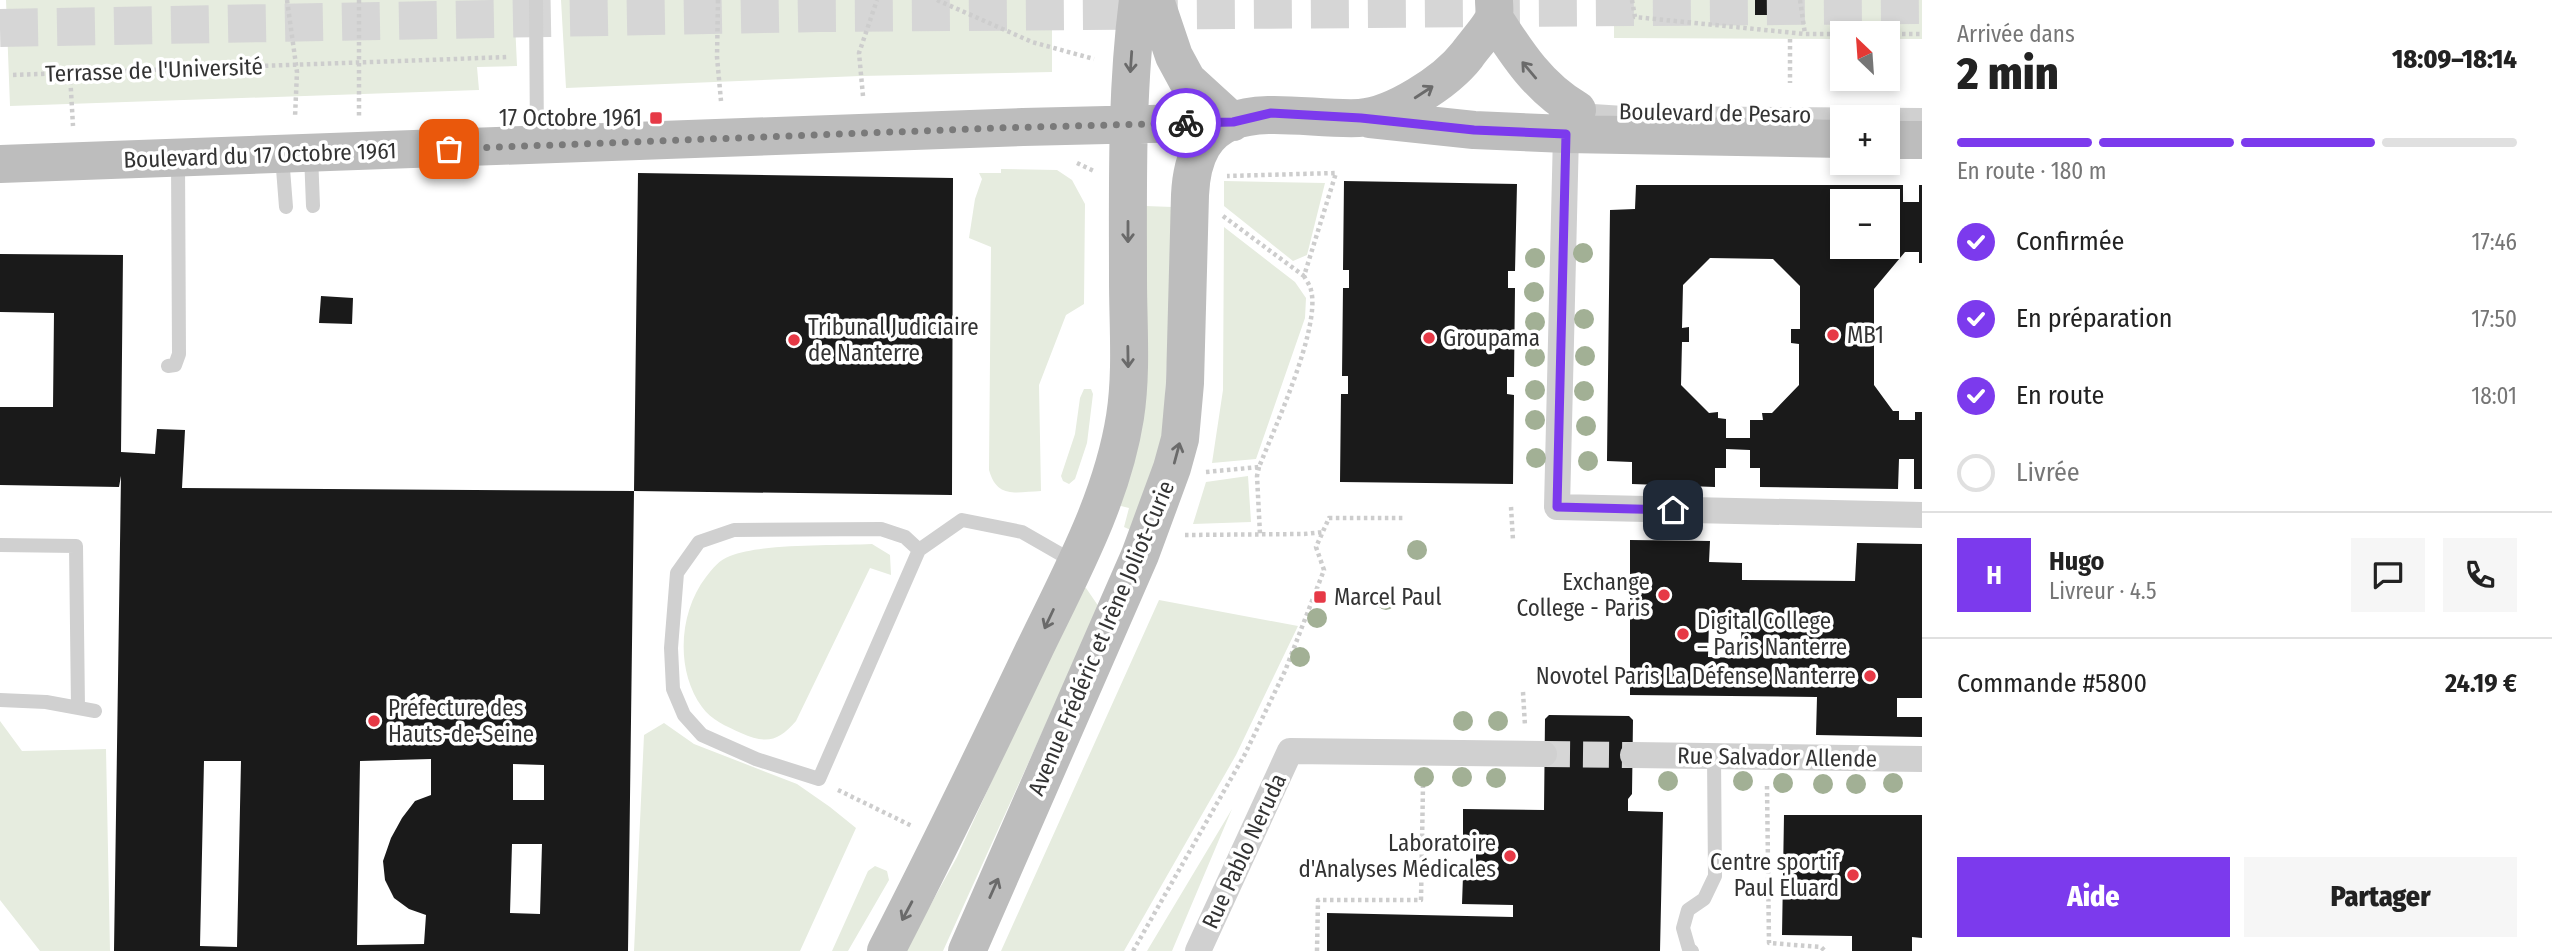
<!DOCTYPE html>
<html lang="fr">
<meta charset="utf-8">
<style>
body{margin:0;font-family:"Fira Sans Condensed",sans-serif;background:#f6f6f6;color:#222;height:100vh;display:flex;flex-direction:column;font-size:26px;white-space:nowrap}
*{box-sizing:border-box;margin:0}
p{font-size:23px;color:#767676}
.icon{flex:none;width:38px;height:38px;fill:none;stroke:currentColor;stroke-width:2;stroke-linecap:round;stroke-linejoin:round}
.map{position:relative;flex:1;overflow:hidden}
.details{display:flex;flex-direction:column;background:#fff;width:630px}
.details>*{flex:none}
.needle{width:46px;rotate:335deg}
.buttons{position:absolute;left:1830px;top:21px;display:grid;gap:14px}
.buttons a{display:grid;place-items:center;width:70px;height:70px;border-radius:0px;background:#fff;box-shadow:0 4px 10px #0003;font-size:35px}
.pin{position:absolute;display:grid;place-items:center;width:60px;height:60px;color:#fff;margin:-30px;border-radius:14px;box-shadow:0 4px 10px #0006}
.courier{position:absolute;display:grid;place-items:center;width:70px;height:70px;margin:-35px;border:5px solid #7c3aed;border-radius:50%;background:#fff;color:#222;box-shadow:0 2px 9px #0007}
.head em{font-style:normal;font-weight:800}
.head div{display:flex;flex-direction:column-reverse}
.head{display:flex;align-items:center;justify-content:space-between;height:119px;padding:0 35px}
h1{font-size:46px;font-weight:800;line-height:52px}
.bar{display:grid;grid-template-columns:repeat(4,1fr);gap:10px 7px;align-content:center;height:84px;padding:0 35px}
.bar i{height:9px;border-radius:5px;background:#e0e0e0}
.bar .active{background:#7c3aed}
.bar p{grid-column:span 4}
.line{display:flex;align-items:center;gap:18px;padding:0 35px;border-top:2px solid #e0e0e0}
.line div{flex:1}
.round{display:grid;place-items:center;flex:none;width:74px;height:74px;border-radius:0px;background:#f6f6f6}
ol{padding:0 35px;list-style:none}
li{display:flex;align-items:center;gap:21px;height:77px}
li p{margin-inline-start:auto}
li .icon{padding:7px;border-radius:50%;background:#7c3aed;color:#fff;stroke-width:4}
li:last-child{color:#767676}
li i{width:38px;height:38px;border:4px solid #e0e0e0;border-radius:50%}
.primary-button{display:flex;gap:14px;margin-top:auto;padding:14px 35px}
.primary-button a{flex:1;height:80px;border-radius:0px;background:#7c3aed;color:#fff;font-size:28px;font-weight:800;line-height:80px;text-align:center}
.primary-button a+a{background:#f6f6f6;color:#222}
main{display:flex;flex:1;min-height:0}
.map>svg:first-child{display:block}
.green{fill:#e6ecdf}
.building{fill:#1a1a1a;fill-rule:evenodd}
.lines{fill:none;stroke-linecap:round;stroke-linejoin:round}
.street-tunnel{stroke:#d6d6d6;stroke-width:26;stroke-dasharray:26 13;stroke-linecap:butt}
.highway-tunnel{stroke:#d6d6d6;stroke-width:38;stroke-dasharray:38 19;stroke-linecap:butt}
.path{stroke:#cdcdcd;stroke-width:4.5;stroke-dasharray:3.5 3.5;stroke-linecap:butt}
.lane{stroke:#d0d0d0;stroke-width:14}
.street{stroke:#d0d0d0;stroke-width:26}
.secondary{stroke:#bdbdbd;stroke-width:38}
.tree{fill:#a2b095}
.oneway{stroke:#6a6a6a}
.done{stroke:#7a7a7a;stroke-width:7;stroke-dasharray:0 12.6}
.route{stroke:#7c3aed;stroke-width:9}
.poi-dot{fill:#e63946;stroke:#fff;stroke-width:2.5}
.labels{text-anchor:middle;dominant-baseline:central;stroke-width:7;stroke-linejoin:round;paint-order:stroke}
.street-label{font-size:23px;fill:#333;stroke:#fff}
.poi-label{font-size:23px;fill:#333;stroke:#fff;text-anchor:start}
</style>
<main>
<div class="map">
<svg width="1922" height="951" viewBox="0 0 1922 951">
<rect width="100%" height="100%" fill="#fff"/>
<path class="green" d="M6 0H514L517 66 477 67 479 90 10 106Z
M561 0H1052V72L860 76 566 88Z
M1614 0H1922V39H1888V33H1843V39L1614 38Z
M1001 169 1057 170 1072 180 1085 204 1084 304 1066 315 1039 385 1041 491C1016 492 997 499 989 470L991 247 969 238 975 199 982 179 979 173H1001Z
M1224 181 1325 183 1307 255 1293 261 1224 206Z
M1145 206 1173 207 1171 283 1163 439 1133 531 1124 527 1129 508 1117 505Z
M1224 227 1295 282 1306 298 1305 318 1256 459 1212 463 1223 390Z
M1084 389H1091L1093 394 1087 443 1075 479 1069 484 1063 481 1061 476 1075 434 1080 398Z
M1248 476 1251 522 1193 524 1206 482Z
M872 544 890 555 891 575 870 568 796 721C778 742 766 744 741 733 726 726 711 720 702 707 675 670 679 612 706 577 713 568 719 560 730 556 764 543 833 546 872 544Z
M1081 586 1086 588 1099 607 943 951H905L957 857Z
M1159 600 1298 626 1236 755 1124 951H1001Z
M0 721 22 751 106 749 110 951H40L0 900Z
M664 723 694 744 797 784 830 807 856 828 800 951H634L644 735Z
M1232 809 1172 951H1147Z
M875 866 887 871 889 880 848 951H832L868 871Z"/>
<path class="building" d="M1755 0H1797L1796 15H1755Z
M638 173 953 178 952 495 634 491Z
M1344 181 1517 184 1515 271H1508V288H1515L1514 377H1507V394L1514 395 1513 484 1340 482 1341 394H1348V376H1342L1343 288H1349V270H1343Z
M1636 185H1903V202H1919V185H1922V263H1919V252H1905L1874 289V385L1893 411H1899V420H1915V412H1922V489H1914V459H1899L1898 489 1760 487V468H1750V450L1726 449V468H1715V487L1632 484V462L1607 461 1610 210 1635 209ZM1843 201H1888V247H1843ZM1710 258 1773 259 1800 286V329H1791V343L1799 344V385L1772 413H1762L1763 420H1750V438H1726V419L1718 418V412L1709 413 1681 385 1682 342H1689V327L1682 328 1683 285Z
M0 254 123 255 121 452 155 454 157 429 185 430 182 488 634 491 628 951H114L121 476 119 487 0 485V407H53L54 313 0 312ZM431 759V795L415 801 402 818 391 838 383 861 385 880 394 898 409 909 426 915 424 944 357 945 360 761ZM204 761H241L237 947 200 946ZM513 764 544 765V800H513ZM512 844H542L540 914 510 913Z
M321 296 353 298 352 324 319 323Z
M1630 540 1710 541 1709 562 1742 563V580L1855 581 1857 543 1922 544V698H1897V717H1922V737L1816 735 1817 697 1630 695ZM1709 620H1742L1740 658 1708 657Z
M1549 715 1629 716 1633 720 1632 794 1628 799V811L1663 812 1660 951H1327V913L1513 917V905L1462 904 1463 876 1484 875V862L1476 863V849H1484V837L1463 838V809L1544 810 1545 719Z
M1784 815H1922V938L1912 937V951H1852V936L1782 935Z"/>
<g class="lines">
<path class="street-tunnel" d="M1544 754 1633 755"/>
<path class="highway-tunnel" d="M0 28 820 13 1922 5"/>
<path class="path" d="M287 0 297 72 295 117
M359 0V117
M718 0 717 57 721 101
M937 0 1032 42 1094 59
M1632 0 1635 17 1805 34H1843
M1800 0 1805 34
M1888 34H1922
M1790 39V83
M70 74 73 126
M13 75 509 57
M1871 83 1872 79
M863 96 859 53 877 0
M1077 163 1094 171
M1223 216 1304 276 1336 173 1227 176
M1259 467 1257 476 1260 534
M1206 472 1259 467C1274 429 1321 328 1311 290 1310 285 1306 280 1304 276
M1511 507 1513 540
M1185 535 1304 534 1323 532
M1523 692 1525 726
M1767 786 1769 943 1821 947 1825 951
M838 790 912 826
M1133 951 1245 754 1285 671 1324 570 1316 547 1329 518H1403
M1317 951 1318 900H1421L1423 785H1420"/>
<path class="lane" d="M536 0 537 144
M1577 110 1624 113 1922 115
M311 154 313 206
M282 156 286 207
M168 366 175 365 179 354 178 160
M0 545 76 546 78 708
M919 550 905 537 881 529 734 530 699 542 677 573 671 648 673 689 684 715 702 735 756 759 819 779 919 550 962 520 1022 532 1076 563
M0 700 46 702 95 711
M1692 951 1689 949 1683 928 1688 910 1704 899 1715 876 1714 756"/>
<path class="street" d="M1573 120 1566 134 1557 507 1922 515
M1633 755 1922 759
M1198 951 1290 751 1544 754"/>
<path class="secondary" d="M1155 0 1174 56 1187 80 1233 122
M1494 18C1517 54 1539 88 1577 110
M1370 119 1474 130 1566 134 1843 139
M1888 140H1922
M0 164 1023 127 1233 122
M886 951C937 852 985 753 1033 652 1069 577 1112 500 1125 417 1132 372 1128 325 1128 280 1128 186 1126 93 1138 0
M967 951 1140 555 1172 468 1180 439 1185 383 1190 195C1195 86 1287 121 1359 118 1393 116 1446 82 1467 55 1473 46 1492 26 1494 16 1495 11 1494 5 1494 0"/>
</g>
<g class="tree">
<circle cx="1583" cy="253" r="10"/>
<circle cx="1535" cy="258" r="10"/>
<circle cx="1534" cy="292" r="10"/>
<circle cx="1584" cy="319" r="10"/>
<circle cx="1535" cy="322" r="10"/>
<circle cx="1585" cy="356" r="10"/>
<circle cx="1535" cy="357" r="10"/>
<circle cx="1535" cy="390" r="10"/>
<circle cx="1584" cy="391" r="10"/>
<circle cx="1535" cy="420" r="10"/>
<circle cx="1586" cy="426" r="10"/>
<circle cx="1536" cy="458" r="10"/>
<circle cx="1588" cy="461" r="10"/>
<circle cx="1417" cy="550" r="10"/>
<circle cx="1386" cy="600" r="10"/>
<circle cx="1317" cy="618" r="10"/>
<circle cx="1300" cy="657" r="10"/>
<circle cx="1463" cy="721" r="10"/>
<circle cx="1498" cy="721" r="10"/>
<circle cx="1424" cy="777" r="10"/>
<circle cx="1462" cy="777" r="10"/>
<circle cx="1496" cy="778" r="10"/>
<circle cx="1668" cy="781" r="10"/>
<circle cx="1743" cy="781" r="10"/>
<circle cx="1783" cy="783" r="10"/>
<circle cx="1893" cy="783" r="10"/>
<circle cx="1823" cy="784" r="10"/>
<circle cx="1856" cy="784" r="10"/>
</g>
<defs><path id="oneway-shaft" d="M-6 0H5M1.5-3L5.5 0L1.5 3" fill="none" stroke-width="1.6" stroke-linecap="round" stroke-linejoin="round" transform="scale(1.75)"/></defs>
<g class="oneway">
<use href="#oneway-shaft" transform="translate(1131 62) rotate(94)"/>
<use href="#oneway-shaft" transform="translate(1529 70) rotate(-130)"/>
<use href="#oneway-shaft" transform="translate(1424 92) rotate(-33)"/>
<use href="#oneway-shaft" transform="translate(1128 232) rotate(90)"/>
<use href="#oneway-shaft" transform="translate(1128 357) rotate(89)"/>
<use href="#oneway-shaft" transform="translate(1177 453) rotate(-75)"/>
<use href="#oneway-shaft" transform="translate(1049 619) rotate(115)"/>
<use href="#oneway-shaft" transform="translate(994 888) rotate(-66)"/>
<use href="#oneway-shaft" transform="translate(907 911) rotate(118)"/>
</g>
<g class="lines">
<path class="done" d="M449 149 997 128 1186 123"/>
<path class="route" d="M1186 123 1233 122 1271 113 1361 118 1474 130 1566 134 1557 507 1673 510"/>
</g>
<g class="poi-dot">
<rect x="649" y="111" width="14" height="14" rx="3.5"/>
<circle cx="1833" cy="335" r="7"/>
<circle cx="1429" cy="338" r="7"/>
<circle cx="794" cy="340" r="7"/>
<circle cx="1664" cy="595" r="7"/>
<rect x="1313" y="590" width="14" height="14" rx="3.5"/>
<circle cx="1683" cy="634" r="7"/>
<circle cx="1870" cy="676" r="7"/>
<circle cx="374" cy="721" r="7"/>
<circle cx="1510" cy="856" r="7"/>
<circle cx="1853" cy="875" r="7"/>
</g>
<g class="labels">
<g class="street-label">
<text transform="translate(154 70) rotate(-2)">Terrasse de l'Université</text>
<text transform="translate(1715 113) rotate(1)">Boulevard de Pesaro</text>
<text transform="translate(260 155) rotate(-2)">Boulevard du 17 Octobre 1961</text>
<text transform="translate(1101 638) rotate(-67)">Avenue Frédéric et Irène Joliot-Curie</text>
<text transform="translate(1777 757) rotate(1)">Rue Salvador Allende</text>
<text transform="translate(1244 851) rotate(-65)">Rue Pablo Neruda</text>
</g>
<g class="poi-label">
<text x="642" y="118" text-anchor="end">17 Octobre 1961</text>
<text x="808" y="327">Tribunal Judiciaire<tspan x="808" dy="26">de Nanterre</tspan></text>
<text x="1847" y="335">MB1</text>
<text x="1443" y="338">Groupama</text>
<text x="1650" y="582" text-anchor="end">Exchange<tspan x="1650" dy="26">College - Paris</tspan></text>
<text x="1334" y="597">Marcel Paul</text>
<text x="1697" y="621">Digital College<tspan x="1697" dy="26">– Paris Nanterre</tspan></text>
<text x="1856" y="676" text-anchor="end">Novotel Paris La Défense Nanterre</text>
<text x="388" y="708">Préfecture des<tspan x="388" dy="26">Hauts-de-Seine</tspan></text>
<text x="1496" y="843" text-anchor="end">Laboratoire<tspan x="1496" dy="26">d'Analyses Médicales</tspan></text>
<text x="1839" y="862" text-anchor="end">Centre sportif<tspan x="1839" dy="26">Paul Eluard</tspan></text>
</g>
</g>
</svg>
<div class="buttons">
<a><svg class="needle" viewBox="-14 -14 28 28"><path d="M0-13l5 13h-10z" fill="#e53935"/><path d="M0 13l5-13h-10z" fill="#767676"/></svg></a>
<a>+</a>
<a>−</a>
</div>
<div class="pin" style="left:449px;top:149px;background:#ea580c"><svg class="icon" aria-label="bag" viewBox="0 0 24 24"><path d="M5 8h14l-1 12H6zM9 8a3 3 0 0 1 6 0"/></svg></div>
<div class="pin" style="left:1673px;top:510px;background:#1f2937"><svg class="icon" aria-label="home" viewBox="0 0 24 24"><path d="M3 11l9-7 9 7M6 9v11h12V9"/></svg></div>
<div class="courier" style="left:1186px;top:123px"><svg class="icon" aria-label="bike" viewBox="0 0 24 24"><circle cx="6" cy="16" r="4"/><circle cx="18" cy="16" r="4"/><path d="M6 16l4-8h5l3 8M10 8l3 8H6M13 5h3"/></svg></div>
</div>
<section class="details">
<div class="head"><div><h1>2 min</h1><p>Arrivée dans</p></div><em>18:09–18:14</em></div>
<div class="bar"><i class="active"></i><i class="active"></i><i class="active"></i><i></i><p>En route · 180 m</p></div>
<ol>
<li><svg class="icon" aria-label="check" viewBox="0 0 24 24"><path d="M5 12l5 5 9-10"/></svg>Confirmée<p>17:46</p></li>
<li><svg class="icon" aria-label="check" viewBox="0 0 24 24"><path d="M5 12l5 5 9-10"/></svg>En préparation<p>17:50</p></li>
<li><svg class="icon" aria-label="check" viewBox="0 0 24 24"><path d="M5 12l5 5 9-10"/></svg>En route<p>18:01</p></li>
<li><i></i>Livrée</li>
</ol>
<div class="line" style="height:126px"><b class="round" style="background:#7c3aed;color:#fff">H</b><div><b>Hugo</b><p>Livreur · 4.5</p></div><a class="round"><svg class="icon" aria-label="chat" viewBox="0 0 24 24"><path d="M4 5h16v11H9l-5 4z"/></svg></a><a class="round"><svg class="icon" aria-label="phone" viewBox="0 0 24 24"><path d="M5 4h4l2 5-3 2q2 4 5 5l2-3 5 2v4C11 20 4 13 5 4z"/></svg></a></div>
<div class="line" style="height:91px"><div>Commande #5800</div><b>24.19 €</b></div>
<div class="primary-button"><a>Aide</a><a>Partager</a></div>
</section>
</main>
